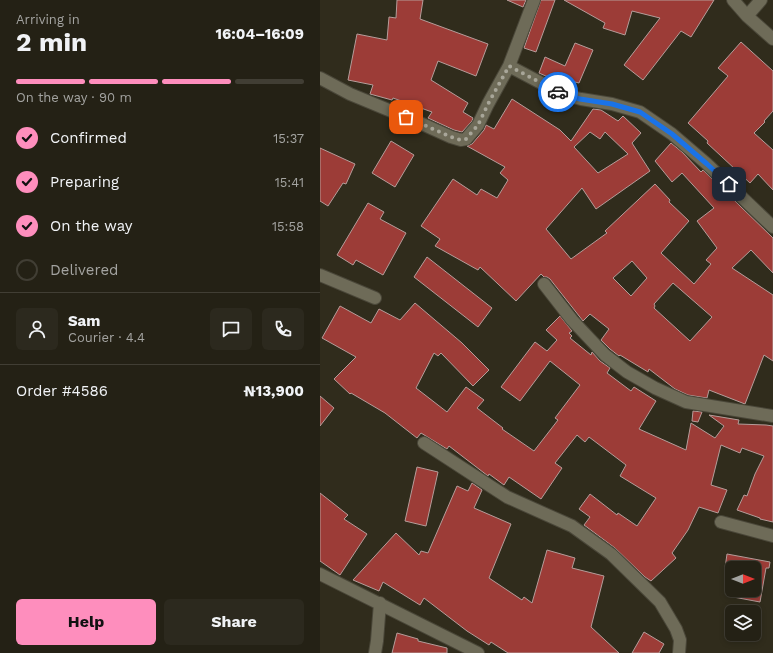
<!DOCTYPE html>
<meta charset="utf-8">
<style>
body{margin:0;font-family:"Work Sans",sans-serif;background:#2c291e;color:#f1f3f6;height:100vh;display:flex;flex-direction:column;font-size:15px;white-space:nowrap}
*{box-sizing:border-box;margin:0}
p{font-size:13px;color:#a3a3a0}
.icon{flex:none;width:22px;height:22px;fill:none;stroke:currentColor;stroke-width:2;stroke-linecap:round;stroke-linejoin:round}
.map{position:relative;flex:1;overflow:hidden}
.sheet{display:flex;flex-direction:column;background:#242115;width:320px}
.sheet>*{flex:none}
.needle{width:26px;rotate:90deg}
.fabs{position:absolute;left:405px;top:561px;display:grid;gap:8px}
.fabs a{display:grid;place-items:center;width:36px;height:36px;border-radius:6px;background:#242115;box-shadow:0 2px 6px #0003,0 0 0 1px #413e34;font-size:20px}
.pin{position:absolute;display:grid;place-items:center;width:34px;height:34px;color:#fff;margin:-17px;border-radius:8px;box-shadow:0 2px 6px #0006}
.courier{position:absolute;display:grid;place-items:center;width:40px;height:40px;margin:-20px;border:3px solid #1a73e8;border-radius:50%;background:#fff;color:#222;box-shadow:0 1px 5px #0007}
.head em{font-style:normal;font-weight:700}
.head div{display:flex;flex-direction:column-reverse}
.head{display:flex;align-items:center;justify-content:space-between;height:68px;padding:0 16px}
h1{font-size:26px;font-weight:700;line-height:30px}
.bar{display:grid;grid-template-columns:repeat(4,1fr);gap:6px 4px;align-content:center;height:48px;padding:0 16px}
.bar i{height:5px;border-radius:3px;background:#413e34}
.bar .selected{background:#fe8ebd}
.bar p{grid-column:span 4}
.line{display:flex;align-items:center;gap:10px;padding:0 16px;border-top:1px solid #413e34}
.line div{flex:1}
.round{display:grid;place-items:center;flex:none;width:42px;height:42px;border-radius:6px;background:#2c291e}
ol{padding:0 16px;list-style:none}
li{display:flex;align-items:center;gap:12px;height:44px}
li p{margin-inline-start:auto}
li .icon{padding:4px;border-radius:50%;background:#fe8ebd;color:#111;stroke-width:4}
li:last-child{color:#a3a3a0}
li i{width:22px;height:22px;border:2px solid #413e34;border-radius:50%}
.primary-button{display:flex;gap:8px;margin-top:auto;padding:8px 16px}
.primary-button a{flex:1;height:46px;border-radius:6px;background:#fe8ebd;color:#111;font-size:16px;font-weight:700;line-height:46px;text-align:center}
.primary-button a+a{background:#2c291e;color:#f1f3f6}
main{display:flex;flex:1;min-height:0}
.map>svg:first-child{display:block}
.building{fill:#9c3c37;stroke:#b59d9a;fill-rule:evenodd}
.lines{fill:none;stroke-linecap:round;stroke-linejoin:round}
.street-casing{stroke:#4a4739;stroke-width:14}
.street{stroke:#6e6b58;stroke-width:12}
.done{stroke:#a8a699;stroke-width:4;stroke-dasharray:0 7.2}
.route{stroke:#1a73e8;stroke-width:5}
</style>
<main>
<section class="sheet">
<div class="head"><div><h1>2 min</h1><p>Arriving in</p></div><em>16:04–16:09</em></div>
<div class="bar"><i class="selected"></i><i class="selected"></i><i class="selected"></i><i></i><p>On the way · 90 m</p></div>
<ol>
<li><svg class="icon" aria-label="check" viewBox="0 0 24 24"><path d="M5 12l5 5 9-10"/></svg>Confirmed<p>15:37</p></li>
<li><svg class="icon" aria-label="check" viewBox="0 0 24 24"><path d="M5 12l5 5 9-10"/></svg>Preparing<p>15:41</p></li>
<li><svg class="icon" aria-label="check" viewBox="0 0 24 24"><path d="M5 12l5 5 9-10"/></svg>On the way<p>15:58</p></li>
<li><i></i>Delivered</li>
</ol>
<div class="line" style="height:72px"><a class="round"><svg class="icon" aria-label="person" viewBox="0 0 24 24"><circle cx="12" cy="8" r="4"/><path d="M4 21q1-7 8-7t8 7"/></svg></a><div><b>Sam</b><p>Courier · 4.4</p></div><a class="round"><svg class="icon" aria-label="chat" viewBox="0 0 24 24"><path d="M4 5h16v11H9l-5 4z"/></svg></a><a class="round"><svg class="icon" aria-label="phone" viewBox="0 0 24 24"><path d="M5 4h4l2 5-3 2q2 4 5 5l2-3 5 2v4C11 20 4 13 5 4z"/></svg></a></div>
<div class="line" style="height:52px"><div>Order #4586</div><b>₦13,900</b></div>
<div class="primary-button"><a>Help</a><a>Share</a></div>
</section>
<div class="map">
<svg width="453" height="653" viewBox="0 0 453 653">
<rect width="100%" height="100%" fill="#302c1c"/>
<path class="building" d="M77 0H103L100 19 168 44 156 76 118 61 111 80 148 103 143 112 153 118 152 121 142 132 134 130 108 118 112 112 73 98 72 100 50 94 53 85 28 80 37 34 67 40 69 17 76 18Z
M187 0H206L203 7Z
M221 0H235L216 52 204 48Z
M244 0H394L371 37 361 31 323 80 304 65 340 18 312 11 305 35 283 28 285 23Z
M421 42 453 71V111L444 121 445 122 434 133 453 150V190L438 174 430 183 387 143 388 141 368 123 408 76 398 68Z
M255 43 273 50 259 83 255 82 253 88 219 73 225 57 245 66Z
M192 99 240 130 251 141 273 109 281 110 298 121 303 116 321 133 312 143 330 171 276 209 262 188 226 229 251 259 287 233 285 231 335 184 350 200 349 202 369 221 341 253 374 284 391 264 386 260 397 248 377 221 394 208 362 173 352 182 335 161 351 143 362 152 381 172 383 170 453 238V273L431 250 412 268 453 295V361L444 355 425 404 389 390 387 398 368 395 355 389 329 369 328 372 300 355 299 356 290 349 281 340 289 329 270 314 263 321 230 279 227 277H224L221 274 196 301 160 267 158 270 115 246 120 239 101 226 133 179 157 195 161 189 177 198 188 180 180 173 185 167 147 146 152 144 164 130 166 125 174 129ZM270 132 280 139 285 132 308 154 278 173 254 147ZM312 261 327 278 311 296 293 278ZM353 283 392 317 370 341 334 308 335 306 334 304Z
M71 141 94 155 75 187 52 173Z
M0 148 35 164 26 184 23 183 8 206 0 201Z
M48 203 64 212 60 219 86 233 63 275 36 260 33 265 17 255Z
M107 257 172 308 158 327 94 277Z
M95 303 142 343 169 370 153 386 121 353 118 356 114 353 96 388 127 412 146 387 164 400 157 408 183 428 182 429 214 451 238 420 235 418 260 385 230 361 200 401 181 387 215 342 227 351 237 340 226 330 240 316 252 331 249 333 252 336 250 338 271 355 272 352 280 361 290 368 287 373 311 391 314 387 336 401 319 429 366 450 371 423 395 438 404 426 389 415 419 420 418 424 446 425 453 426V522L440 519V518L417 510 424 495 427 496 435 474 444 456 422 448 420 453 401 445 391 485 407 490 398 513 379 507 368 530 352 553 356 558 331 581 325 577 295 548 264 525 270 517 259 509 270 494 297 515 298 513 317 526 336 498 300 476 306 465 269 437 265 442 257 435 235 463 242 468 221 499 189 477 184 485 169 474 168 476 129 446 127 449 101 433 97 438 65 413 31 393 30 394 14 379 36 357 2 338 20 306 51 323 59 309 80 320Z
M0 396 14 408 0 426Z
M373 411 382 412 378 422 372 421Z
M97 467 118 472 106 526 85 521Z
M152 483 162 490 154 508 191 524 169 578 202 600 204 597 212 603 227 550 255 558 252 568 284 576 271 627 299 653H188L171 642 169 645 147 631 104 598 100 605 63 582 59 591 33 580 76 533 99 555 101 551 108 553 137 486 148 491Z
M0 493 28 515 24 519 47 534 20 575 0 561Z
M407 554 450 562 449 568H446L440 602 408 596V590H434V568H405Z
M324 632 344 644 339 653H312Z
M77 633 98 639V641L127 648V653H72Z"/>
<g class="lines">
<g class="street-casing">
<path id="street" d="M413 0 427 16 453 39
M427 16 441 0
M189 66 244 95 261 99 292 104 320 112 352 134 387 164 453 227
M0 78 30 94 100 123 131 137 141 140 146 139 158 125 168 104 189 66 214 0
M0 275 55 298
M224 284 252 320 285 355 307 372 335 388 366 402 453 416
M104 443 187 497 252 526 291 554 340 602 356 629 360 640 359 653
M401 522 453 536
M0 574 158 653
M55 653 57 641 60 603"/>
</g>
<use href="#street" class="street"/>
</g>
<g class="lines">
<path class="done" d="M86 117 131 137 141 140 146 139 158 125 168 104 189 66 238 92"/>
<path class="route" d="M238 92 244 95 260 99 292 104 320 112 352 134 387 164 409 184"/>
</g>
</svg>
<div class="fabs">
<a><svg class="needle" viewBox="-14 -14 28 28"><path d="M0-13l5 13h-10z" fill="#e53935"/><path d="M0 13l5-13h-10z" fill="#a3a3a0"/></svg></a>
<a><svg class="icon" aria-label="layers" viewBox="0 0 24 24"><path d="M12 4l9 5-9 5-9-5zM3 14l9 5 9-5"/></svg></a>
</div>
<div class="pin" style="left:86px;top:117px;background:#ea580c"><svg class="icon" aria-label="bag" viewBox="0 0 24 24"><path d="M5 8h14l-1 12H6zM9 8a3 3 0 0 1 6 0"/></svg></div>
<div class="pin" style="left:409px;top:184px;background:#1f2937"><svg class="icon" aria-label="home" viewBox="0 0 24 24"><path d="M3 11l9-7 9 7M6 9v11h12V9"/></svg></div>
<div class="courier" style="left:238px;top:92px"><svg class="icon" aria-label="car" viewBox="0 0 24 24"><path d="M5 17H2v-5l4-1 3-4h7l3 4 3 1v5h-3M9 17h6M6 11h13"/><circle cx="7" cy="17" r="2"/><circle cx="17" cy="17" r="2"/></svg></div>
</div>
</main>
